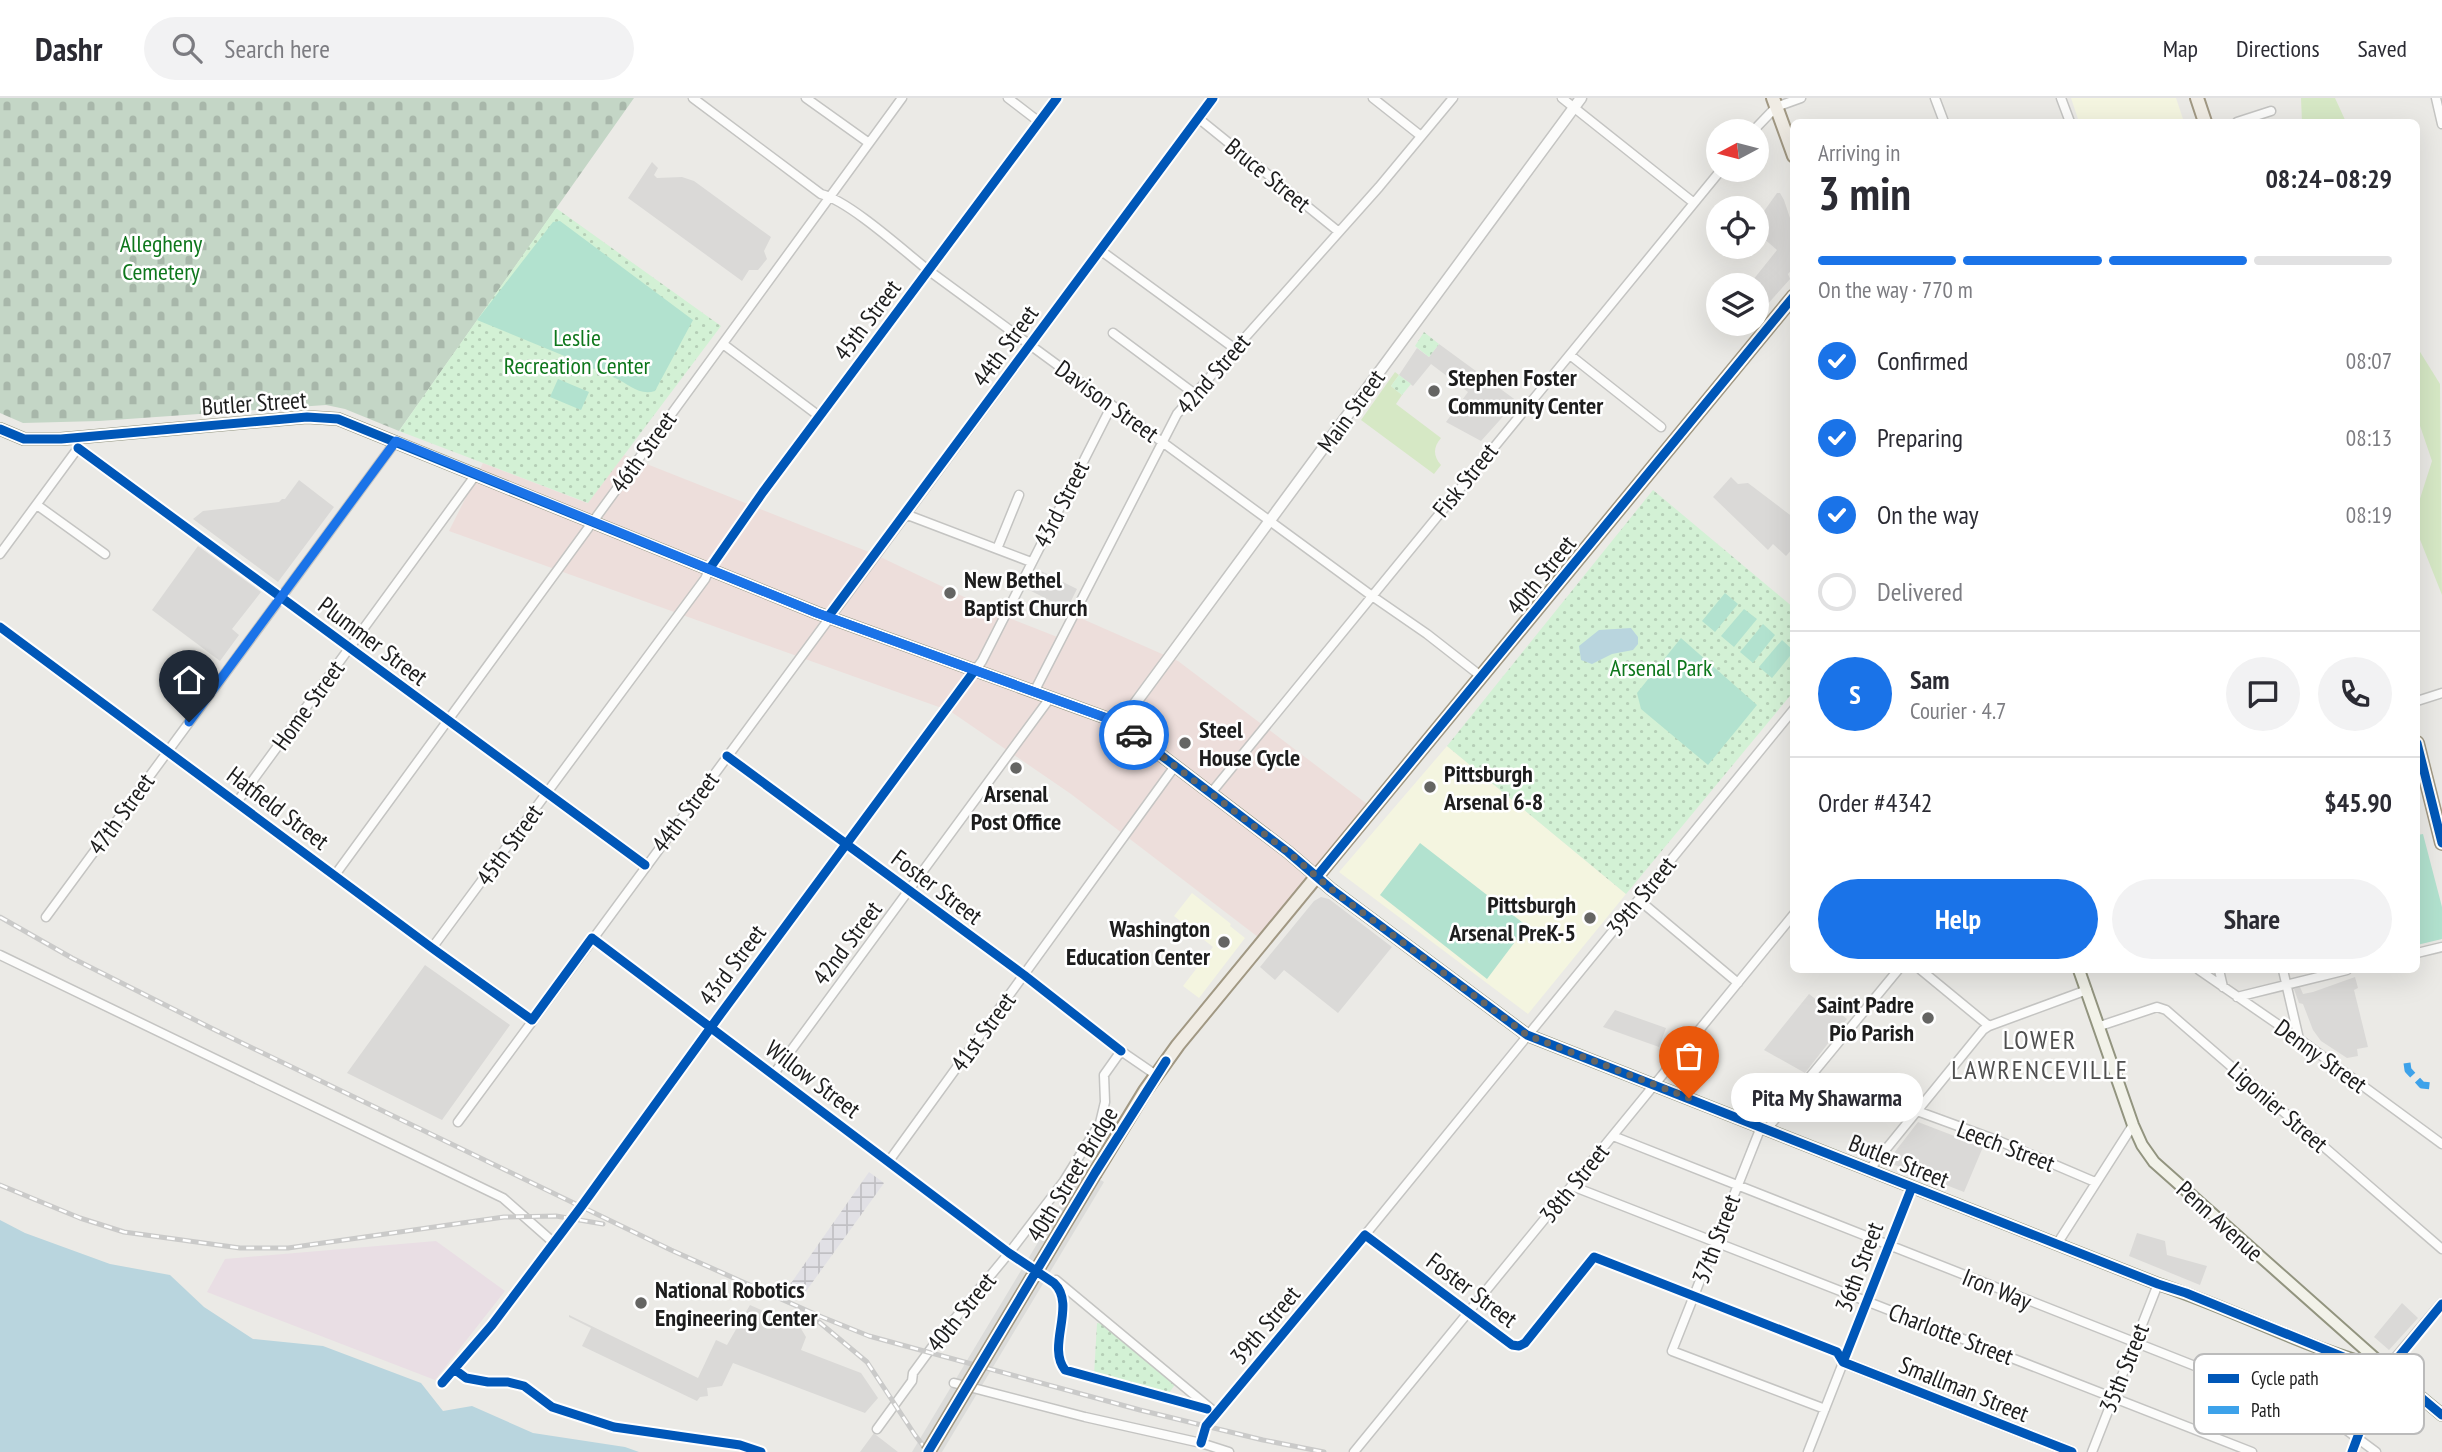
<!DOCTYPE html>
<meta charset="utf-8">
<style>
body{margin:0;font-family:"PT Sans Narrow",sans-serif;background:#f2f2f3;color:#2b2b33;height:100vh;display:flex;flex-direction:column;font-size:26px;white-space:nowrap}
*{box-sizing:border-box;margin:0}
p{font-size:23px;color:#7c7c81}
.icon{flex:none;width:38px;height:38px;fill:none;stroke:currentColor;stroke-width:2;stroke-linecap:round;stroke-linejoin:round}
.map{position:relative;flex:1;overflow:hidden}
.details{position:absolute;left:1790px;top:21px;width:630px;height:854px;display:flex;flex-direction:column;background:#fff;border-radius:10px;box-shadow:0 7px 28px #0002}
.details>*{flex:none}
.needle{width:46px;rotate:263deg}
.fabs{position:absolute;left:1706px;top:21px;display:grid;gap:14px}
.fabs a{display:grid;place-items:center;width:63px;height:63px;border-radius:50%;background:#fff;box-shadow:0 7px 28px #0002;font-size:35px}
.pin{position:absolute;display:grid;place-items:center;width:60px;height:60px;color:#fff;margin:-72px -30px;border-radius:50% 50% 50% 0;rotate:-45deg;box-shadow:0 0 7px #0007}
.pin .icon{rotate:45deg}
.courier{position:absolute;display:grid;place-items:center;width:70px;height:70px;margin:-35px;border:5px solid #1a73e8;border-radius:50%;background:#fff;color:#222;box-shadow:0 2px 9px #0007}
.bubble{position:absolute;height:49px;border-radius:24px;background:#fff;box-shadow:0 7px 28px #0002;font-size:23px;font-weight:600;line-height:49px;text-align:center}
.overview em{font-style:normal;font-weight:600}
.overview div{display:flex;flex-direction:column-reverse}
.overview{display:flex;align-items:center;justify-content:space-between;height:119px;padding:0 28px}
h1{font-size:46px;font-weight:600;line-height:52px}
.bar{display:grid;grid-template-columns:repeat(4,1fr);gap:10px 7px;align-content:center;height:84px;padding:0 28px}
.bar i{height:9px;border-radius:5px;background:#e1e1e2}
.bar .current{background:#1a73e8}
.bar p{grid-column:span 4}
.line{display:flex;align-items:center;gap:18px;padding:0 28px;border-top:2px solid #e1e1e2}
.line div{flex:1}
.round{display:grid;place-items:center;flex:none;width:74px;height:74px;border-radius:37px;background:#f2f2f3}
ol{padding:0 28px;list-style:none}
li{display:flex;align-items:center;gap:21px;height:77px}
li p{margin-inline-start:auto}
li .icon{padding:7px;border-radius:50%;background:#1a73e8;color:#fff;stroke-width:4}
li:last-child{color:#7c7c81}
li i{width:38px;height:38px;border:4px solid #e1e1e2;border-radius:50%}
.cta{display:flex;gap:14px;margin-top:auto;padding:14px 28px}
.cta a{flex:1;height:80px;border-radius:42px;background:#1a73e8;color:#fff;font-size:28px;font-weight:600;line-height:80px;text-align:center}
.cta a+a{background:#f2f2f3;color:#2b2b33}
header{display:flex;align-items:center;gap:42px;box-sizing:border-box;height:98px;padding:0 35px;background:#fff;border-bottom:2px solid #e1e1e2}
header strong{font-size:33px}
nav{display:flex;gap:38px;margin-inline-start:auto;font-size:24px}
.search{width:490px;height:63px;background:#f2f2f3;display:flex;align-items:center;gap:18px;box-sizing:border-box;padding:0 24px;border-radius:38px;color:#7c7c81;font-size:26px}
.map>svg:first-child{display:block}
.residential{fill:#dad9d7}
.commercial{fill:#eddedb}
.industrial{fill:#e9dee4}
.education{fill:#f4f5e0}
.grass{fill:#d6e8c5}
.cemetery{fill:url(#cemetery-stones)}
.park{fill:url(#park-dots)}
.pitch{fill:#b2e2cf}
.plaza{fill:url(#plaza-grid)}
.water{fill:#b9d5de}
.pier{fill:#dcdcda}
.lines{fill:none;stroke-linecap:round;stroke-linejoin:round}
.minor-casing{stroke:#c4c4c2;stroke-width:11}
.tertiary-casing{stroke:#c4c4c2;stroke-width:13}
.secondary-casing{stroke:#92947f;stroke-width:14}
.primary-casing{stroke:#a19883;stroke-width:16}
.minor{stroke:#fcfcfb;stroke-width:8}
.tertiary{stroke:#fcfcfb;stroke-width:10}
.secondary{stroke:#f2f2e9;stroke-width:10}
.primary{stroke:#f0ece4;stroke-width:12}
.rail-casing{stroke:#cacac9;stroke-width:5}
.rail{stroke:#fff;stroke-width:2.5;stroke-dasharray:8;stroke-linecap:butt}
.primary-bridge-casing{stroke:#a19883;stroke-width:16;stroke-linecap:butt}
.primary-bridge{stroke:#f0ece4;stroke-width:12}
.quiet{stroke:#3da2ea;stroke-width:7;stroke-dasharray:14 7;stroke-linecap:butt}
.cycleway-casing{stroke:#fff;stroke-width:13}
.cycleway{stroke:#0057b8;stroke-width:9}
.done{stroke:#656563;stroke-width:7;stroke-dasharray:0 12.6}
.route{stroke:#1a73e8;stroke-width:9}
.poi-dot{fill:#656563;stroke:#fff;stroke-width:2.5}
.labels{text-anchor:middle;dominant-baseline:central;stroke-width:5;stroke-linejoin:round;paint-order:stroke}
.street-label{font-size:24px;fill:#1d1d1d;stroke:#fff}
.park-label{font-size:24px;fill:#0e771c;stroke:#fff}
.poi-label{font-size:24px;font-weight:bold;fill:#1d1d1d;stroke:#fff;text-anchor:start}
.neighbourhood-label{font-size:26px;letter-spacing:2px;fill:#505050;stroke:#fff}
.key{fill:#fff;stroke:#bbb;stroke-width:2}
.key-label{font-size:19px;fill:#1d1d1d}
</style>
<header>
<strong>Dashr</strong>
<div class="search"><svg class="icon" aria-label="search" viewBox="0 0 24 24"><circle cx="10" cy="10" r="6"/><path d="M15 15l6 6"/></svg>Search here</div>
<nav><a>Map</a><a>Directions</a><a>Saved</a></nav>
</header>
<div class="map">
<svg width="2442" height="1354" viewBox="0 0 2442 1354">
<defs>
<pattern id="cemetery-stones" width="16" height="16" patternUnits="userSpaceOnUse" patternTransform="scale(1.75)"><rect width="16" height="16" fill="#c4d6c6"/><path d="M2 7V4a2 2 0 0 1 4 0v3zM10 15v-3a2 2 0 0 1 4 0v3z" fill="#a8b7aa"/></pattern>
<pattern id="park-dots" width="8" height="8" patternUnits="userSpaceOnUse" patternTransform="scale(1.75)"><rect width="8" height="8" fill="#d3f1d5"/><path d="M2 2h.1M6 6h.1" fill="none" stroke="#b5ceb6" stroke-width="1.8" stroke-linecap="round"/></pattern>
<pattern id="plaza-grid" width="8" height="8" patternUnits="userSpaceOnUse" patternTransform="scale(1.75)"><rect width="8" height="8" fill="#e1e0e5"/><path d="M0 4h8M4 0v8" fill="none" stroke="#c1c0c4"/></pattern>
</defs>
<rect width="100%" height="100%" fill="#ebeae6"/>
<path class="residential" d="M652 64 658 70 654 77 657 80 682 79 694 83 771 139 764 153 767 161 758 172H749L742 183 628 100Z
M1777 95H1780L1784 102 1794 132V169L1788 176 1790 181 1765 209 1757 202V187H1749L1777 152 1762 139 1764 136 1757 129V123Z
M1439 246 1517 303 1481 343 1446 324 1468 294 1431 266 1413 288 1399 277 1417 250 1429 259Z
M1731 379 1738 386 1748 385 1794 420V449L1786 458 1773 446 1768 452 1713 399Z
M299 382 334 409 278 484 193 421 203 413 279 404 282 401H285Z
M198 448 261 494 232 531 239 537 220 563 152 512Z
M1037 471 1077 491 1067 511 1027 491Z
M1321 799 1329 801 1392 849 1338 915 1284 872 1275 882 1260 869 1314 803Z
M425 867 510 927 442 1022 347 975Z
M2355 879 2358 890 2354 892 2368 949 2357 951 2358 958 2347 960 2321 943 2313 932 2303 906 2299 905 2294 891 2300 889 2303 896 2313 894Z
M1809 896 1822 906 1825 903 1847 921 1805 975 1764 952Z
M1615 912 1666 930 1659 949 1603 929Z
M1918 1024 1983 1049 1964 1094 1887 1064Z
M2137 1135 2165 1143 2167 1157 2207 1168 2200 1187 2129 1158Z
M2402 1205 2418 1220 2389 1252 2374 1239Z
M750 1207 800 1229 806 1239 801 1252 861 1275 878 1300 865 1315 733 1265 722 1288 707 1290 708 1298 700 1299 697 1303 582 1248 591 1230 569 1219V1217L698 1280 716 1242 727 1247Z
M874 1335 876 1337 898 1354H860Z"/>
<path class="commercial" d="M624 357 874 456 1004 518 1065 542 1078 519 1178 563 1375 712 1258 839 1071 696 950 613 449 433 483 365 587 405Z"/>
<path class="industrial" d="M436 1143 505 1193 435 1282 207 1194 225 1161Z"/>
<path class="education" d="M2071 0H2176L2184 24H2079Z
M1447 648 1626 796 1528 916 1339 774Z
M1192 795 1231 826 1230 828 1245 840 1199 900 1183 888 1213 849 1174 818Z"/>
<path class="grass" d="M2301 0H2335L2346 24H2302Z
M2417 249 2440 286 2442 497 2417 434V410L2432 363 2417 319Z
M1395 274 1399 277 1391 288 1402 297 1396 306 1441 340C1433 349 1433 358 1441 367L1434 376 1361 322Z"/>
<path class="cemetery" d="M0 0H634L399 333 345 311 326 307 99 323 23 325 0 315Z"/>
<path class="park" d="M556 110 721 228 588 405 399 333Z
M1424 234 1439 246 1429 259 1415 248Z
M1399 277 1411 286 1402 297 1391 288Z
M1653 392 1794 510V593L1626 796 1447 648Z
M1097 1225 1105 1226 1176 1285 1167 1298 1094 1278Z"/>
<path class="pitch" d="M560 123 693 222 655 293C639 298 629 286 615 280 569 259 523 241 477 222L553 124Z
M558 281 589 294 581 312 550 299Z
M1725 495 1738 506 1715 534 1702 523Z
M1744 511 1757 521 1734 549 1721 538Z
M1763 526 1775 537 1753 565 1740 554Z
M1681 540 1757 607 1708 667 1641 611 1637 595Z
M1782 542 1794 553 1772 580 1759 569Z
M2423 736 2442 809V841L2417 847V737Z
M1420 745 1527 828 1487 881 1380 797Z"/>
<path class="plaza" d="M869 1074 884 1085 804 1196 789 1188Z"/>
<path class="water" d="M1631 530 1638 539V546L1633 552 1612 556 1592 566 1581 562 1579 548 1599 532Z
M0 1122 25 1135 110 1166 170 1177 204 1209 253 1241 323 1248 421 1285 443 1313 472 1308 533 1335 625 1349 639 1354H0Z"/>
<path class="pier" d="M1082 1071 1104 1084 942 1354H912Z"/>
<g class="lines">
<g class="minor-casing">
<path id="minor" d="M693 0 821 96C849 103 903 152 928 172L1372 498 1427 536 1482 579
M806 0 869 45
M1008 0 1038 23
M1373 0 1421 38
M1562 0 1694 105
M1935 0 1944 24
M2061 0 2070 24
M2436 0 2442 26
M1198 20 1339 134
M2237 24 2271 13
M1753 33 1776 9 1801 0
M1100 152 1234 250
M1113 235 1195 296
M723 246 819 318
M1570 257 1661 329
M78 350 645 767
M37 407 105 456
M905 416 1031 464
M997 451 1019 397
M0 456 78 350V344
M0 529 432 850 532 922
M1034 594 1177 316 1379 89 1453 0
M2417 603 2442 595
M727 658 1024 877 1121 953 1156 977
M1211 695 1721 72
M237 704 477 375
M335 777 902 0
M1639 802 1738 885
M46 819 396 343
M592 840 1009 1155
M432 850 705 481 710 470 763 394 1057 0
M2417 855 2442 849
M0 857 503 1100 553 1144
M1921 872 1989 928
M2199 872 2299 941 2442 1046
M2219 872 2223 889
M2283 872 2299 941
M2237 899 2347 872
M2100 928 2157 909 2166 912 2442 1151
M773 977 1050 600
M1917 1013 1999 1043 2095 1084
M458 1024 1213 0
M1761 1029 1672 1253 1825 1311
M1767 1031 1898 872
M1613 1038 2276 1300 2337 1325 2376 1354
M889 1063 1175 668
M1869 1072 1983 932 1989 928 2087 892
M1572 1088 2252 1354
M1365 1137 1512 1247 1519 1248 1525 1245 1550 1213
M2057 1146 2133 1027
M1056 1182 1216 1315
M442 1285 492 1227 581 1109 717 921 982 563 1112 307
M954 1285 1085 1319 1201 1345 1229 1354
M877 1331 912 1283 913 1275 938 1241 1009 1155 1064 1083 1100 1025 1105 1004 1104 977 1121 953
M1201 1345 1206 1328 1365 1137 1794 611
M1354 1354 1794 816
M1808 1354 1912 1089
M2092 1354 2158 1186
M2352 1354 2378 1284 2387 1271"/>
</g>
<g class="tertiary-casing">
<path id="tertiary" d="M1120 626 1581 0
M1843 1264 2072 1354
M2387 1271 2442 1206"/>
</g>
<g class="secondary-casing">
<path id="secondary" d="M0 331 24 341H61L307 319 338 321 817 515 1112 622 1120 626 1288 754 1331 791 1527 937 2158 1186C2235 1211 2308 1252 2387 1271
M2079 872 2133 1027 2142 1047 2154 1064 2387 1271 2442 1317"/>
</g>
<g class="primary-casing">
<path id="primary" d="M1773 0 1794 58
M2197 0 2205 24
M2417 645 2442 745
M1095 1075 1145 993 1178 947 1794 198"/>
</g>
<use href="#minor" class="minor"/>
<use href="#tertiary" class="tertiary"/>
<use href="#secondary" class="secondary"/>
<use href="#primary" class="primary"/>
<g class="rail-casing">
<path id="rail" d="M0 819 72 860 211 930 671 1152 817 1217 869 1238 1140 1312 1263 1342 1324 1354
M0 1087 80 1120 124 1134 240 1150H288L504 1119 556 1118 603 1126
M819 1224 867 1264 915 1337 928 1354"/>
</g>
<use href="#rail" class="rail"/>
<g class="primary-bridge-casing">
<path id="primary-bridge" d="M928 1354 1095 1075"/>
</g>
<use href="#primary-bridge" class="primary-bridge"/>
<path class="quiet" d="M2407 965 2408 972 2422 987 2431 988"/>
<g class="cycleway-casing">
<path id="cycleway" d="M0 331 24 341H61L307 319 338 321 817 515 1112 622 1120 626 1288 754 1331 791 1527 937 2158 1186 2186 1195 2353 1263 2387 1271 2442 1317
M78 350 645 767
M710 470 763 394 1057 0
M828 519 1213 0
M0 529 432 850 532 922 592 840 1009 1155 1054 1185C1077 1207 1046 1248 1065 1272L1207 1311
M2417 645 2442 745
M727 658 1024 877 1121 953
M1317 778 1794 198
M1843 1264 2072 1354
M1843 1264 1912 1089
M454 1271 466 1280 488 1284H508L524 1288 552 1309 614 1329 740 1347 761 1354
M442 1285 492 1227 581 1109 717 921 975 572
M1201 1345 1206 1328 1365 1137 1512 1247 1519 1248 1525 1245 1594 1159 1837 1254 1843 1264
M928 1354 1095 1075 1166 963
M2352 1354 2378 1284 2442 1206"/>
</g>
<use href="#cycleway" class="cycleway"/>
</g>
<g class="lines">
<path class="done" d="M1134 637 1288 754 1331 791 1527 937 1689 1000"/>
<path class="route" d="M189 624 396 343 817 515 1112 622 1134 637"/>
</g>
<g class="poi-dot">
<circle cx="1434" cy="293" r="7"/>
<circle cx="950" cy="495" r="7"/>
<circle cx="1185" cy="645" r="7"/>
<circle cx="1016" cy="670" r="7"/>
<circle cx="1430" cy="689" r="7"/>
<circle cx="1590" cy="820" r="7"/>
<circle cx="1224" cy="844" r="7"/>
<circle cx="1928" cy="920" r="7"/>
<circle cx="641" cy="1205" r="7"/>
</g>
<g class="labels">
<g class="street-label">
<text transform="translate(1268 77) rotate(39)">Bruce Street</text>
<text transform="translate(867 222) rotate(-53)">45th Street</text>
<text transform="translate(1005 248) rotate(-54)">44th Street</text>
<text transform="translate(1213 276) rotate(-49)">42nd Street</text>
<text transform="translate(1107 303) rotate(36)">Davison Street</text>
<text transform="translate(254 305) rotate(-4)">Butler Street</text>
<text transform="translate(1351 313) rotate(-54)">Main Street</text>
<text transform="translate(643 354) rotate(-54)">46th Street</text>
<text transform="translate(1465 382) rotate(-51)">Fisk Street</text>
<text transform="translate(1061 406) rotate(-63)">43rd Street</text>
<text transform="translate(1541 477) rotate(-51)">40th Street</text>
<text transform="translate(373 543) rotate(37)">Plummer Street</text>
<text transform="translate(308 607) rotate(-54)">Home Street</text>
<text transform="translate(278 710) rotate(37)">Hatfield Street</text>
<text transform="translate(685 714) rotate(-53)">44th Street</text>
<text transform="translate(121 716) rotate(-54)">47th Street</text>
<text transform="translate(509 747) rotate(-54)">45th Street</text>
<text transform="translate(937 789) rotate(37)">Foster Street</text>
<text transform="translate(1641 798) rotate(-51)">39th Street</text>
<text transform="translate(847 845) rotate(-53)">42nd Street</text>
<text transform="translate(732 867) rotate(-53)">43rd Street</text>
<text transform="translate(983 934) rotate(-54)">41st Street</text>
<text transform="translate(2321 958) rotate(36)">Denny Street</text>
<text transform="translate(813 981) rotate(37)">Willow Street</text>
<text transform="translate(2278 1009) rotate(41)">Ligonier Street</text>
<text transform="translate(2006 1048) rotate(21)">Leech Street</text>
<text transform="translate(1899 1063) rotate(22)">Butler Street</text>
<text transform="translate(1072 1076) rotate(-59)">40th Street Bridge</text>
<text transform="translate(1574 1085) rotate(-51)">38th Street</text>
<text transform="translate(2220 1123) rotate(42)">Penn Avenue</text>
<text transform="translate(1716 1141) rotate(-69)">37th Street</text>
<text transform="translate(1859 1169) rotate(-69)">36th Street</text>
<text transform="translate(1997 1191) rotate(22)">Iron Way</text>
<text transform="translate(1472 1192) rotate(37)">Foster Street</text>
<text transform="translate(961 1214) rotate(-51)">40th Street</text>
<text transform="translate(1265 1227) rotate(-50)">39th Street</text>
<text transform="translate(1951 1236) rotate(21)">Charlotte Street</text>
<text transform="translate(2124 1270) rotate(-68)">35th Street</text>
<text transform="translate(1964 1291) rotate(22)">Smallman Street</text>
</g>
<g class="park-label">
<text x="161" y="145">Allegheny<tspan x="161" dy="28">Cemetery</tspan></text>
<text x="577" y="239">Leslie<tspan x="577" dy="28">Recreation Center</tspan></text>
<text x="1661" y="569">Arsenal Park</text>
</g>
<g class="poi-label">
<text x="1448" y="279">Stephen Foster<tspan x="1448" dy="28">Community Center</tspan></text>
<text x="964" y="481">New Bethel<tspan x="964" dy="28">Baptist Church</tspan></text>
<text x="1199" y="631">Steel<tspan x="1199" dy="28">House Cycle</tspan></text>
<text x="1444" y="675">Pittsburgh<tspan x="1444" dy="28">Arsenal 6-8</tspan></text>
<text x="1016" y="695" text-anchor="middle">Arsenal<tspan x="1016" dy="28">Post Office</tspan></text>
<text x="1576" y="806" text-anchor="end">Pittsburgh<tspan x="1576" dy="28">Arsenal PreK-5</tspan></text>
<text x="1210" y="830" text-anchor="end">Washington<tspan x="1210" dy="28">Education Center</tspan></text>
<text x="1914" y="906" text-anchor="end">Saint Padre<tspan x="1914" dy="28">Pio Parish</tspan></text>
<text x="655" y="1191">National Robotics<tspan x="655" dy="28">Engineering Center</tspan></text>
</g>
<g class="neighbourhood-label">
<text x="2040" y="941">LOWER<tspan x="2040" dy="30">LAWRENCEVILLE</tspan></text>
</g>
</g>
<rect x="2194" y="1256" width="230" height="80" rx="10" class="key"/>
<rect x="2208" y="1276" width="31" height="9" fill="#0057b8"/>
<rect x="2208" y="1308" width="31" height="8" fill="#3da2ea"/>
<g class="key-label">
<text x="2251" y="1287">Cycle path</text>
<text x="2251" y="1319">Path</text>
</g>
</svg>
<div class="fabs">
<a><svg class="needle" viewBox="-14 -14 28 28"><path d="M0-13l5 13h-10z" fill="#e53935"/><path d="M0 13l5-13h-10z" fill="#7c7c81"/></svg></a>
<a><svg class="icon" aria-label="locate" viewBox="0 0 24 24"><circle cx="12" cy="12" r="6"/><path d="M12 2v4M12 18v4M2 12h4M18 12h4"/></svg></a>
<a><svg class="icon" aria-label="layers" viewBox="0 0 24 24"><path d="M12 4l9 5-9 5-9-5zM3 14l9 5 9-5"/></svg></a>
</div>
<div class="pin" style="left:1689px;top:1000px;background:#ea580c"><svg class="icon" aria-label="bag" viewBox="0 0 24 24"><path d="M5 8h14l-1 12H6zM9 8a3 3 0 0 1 6 0"/></svg></div>
<div class="pin" style="left:189px;top:624px;background:#1f2937"><svg class="icon" aria-label="home" viewBox="0 0 24 24"><path d="M3 11l9-7 9 7M6 9v11h12V9"/></svg></div>
<div class="courier" style="left:1134px;top:637px"><svg class="icon" aria-label="car" viewBox="0 0 24 24"><path d="M5 17H2v-5l4-1 3-4h7l3 4 3 1v5h-3M9 17h6M6 11h13"/><circle cx="7" cy="17" r="2"/><circle cx="17" cy="17" r="2"/></svg></div>
<div class="bubble" style="left:1731px;top:975px;width:192px">Pita My Shawarma</div>
<section class="details">
<div class="overview"><div><h1>3 min</h1><p>Arriving in</p></div><em>08:24–08:29</em></div>
<div class="bar"><i class="current"></i><i class="current"></i><i class="current"></i><i></i><p>On the way · 770 m</p></div>
<ol>
<li><svg class="icon" aria-label="check" viewBox="0 0 24 24"><path d="M5 12l5 5 9-10"/></svg>Confirmed<p>08:07</p></li>
<li><svg class="icon" aria-label="check" viewBox="0 0 24 24"><path d="M5 12l5 5 9-10"/></svg>Preparing<p>08:13</p></li>
<li><svg class="icon" aria-label="check" viewBox="0 0 24 24"><path d="M5 12l5 5 9-10"/></svg>On the way<p>08:19</p></li>
<li><i></i>Delivered</li>
</ol>
<div class="line" style="height:126px"><b class="round" style="background:#1a73e8;color:#fff">S</b><div><b>Sam</b><p>Courier · 4.7</p></div><a class="round"><svg class="icon" aria-label="chat" viewBox="0 0 24 24"><path d="M4 5h16v11H9l-5 4z"/></svg></a><a class="round"><svg class="icon" aria-label="phone" viewBox="0 0 24 24"><path d="M5 4h4l2 5-3 2q2 4 5 5l2-3 5 2v4C11 20 4 13 5 4z"/></svg></a></div>
<div class="line" style="height:91px"><div>Order #4342</div><b>$45.90</b></div>
<div class="cta"><a>Help</a><a>Share</a></div>
</section>
</div>
